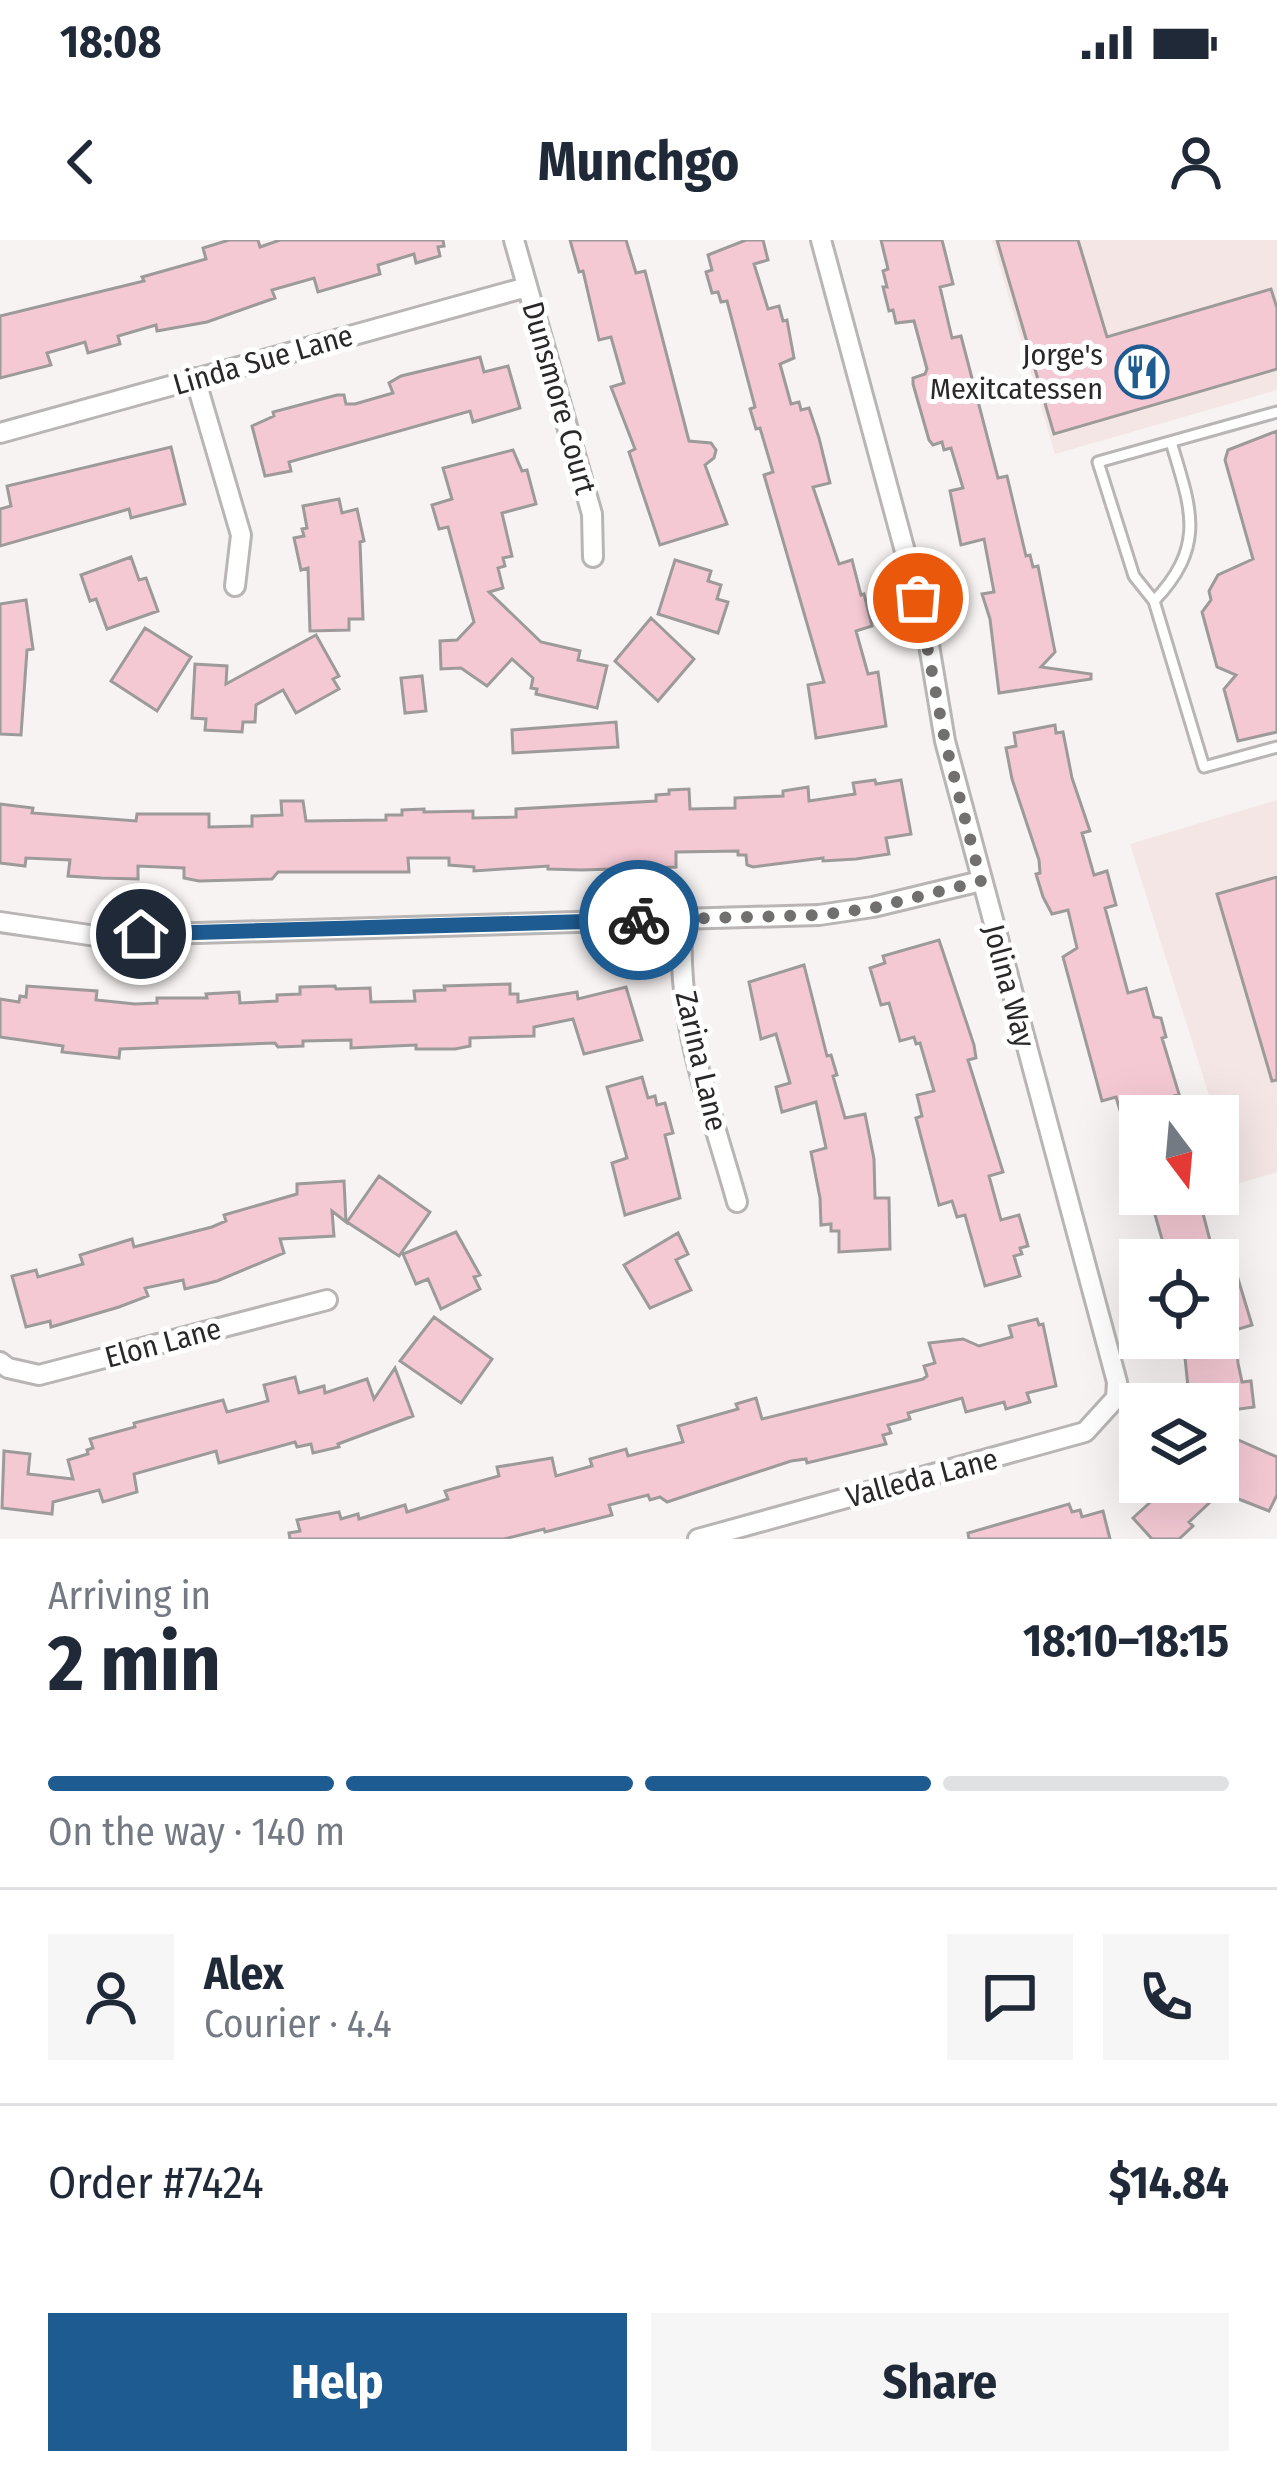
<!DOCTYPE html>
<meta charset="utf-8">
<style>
body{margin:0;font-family:"Fira Sans Condensed",sans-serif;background:#f6f6f7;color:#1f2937;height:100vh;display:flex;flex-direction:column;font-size:45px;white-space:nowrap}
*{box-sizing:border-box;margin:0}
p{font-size:39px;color:#747a83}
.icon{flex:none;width:66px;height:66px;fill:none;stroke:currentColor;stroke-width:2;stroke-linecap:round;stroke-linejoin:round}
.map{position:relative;height:1299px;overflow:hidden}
.panel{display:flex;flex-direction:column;background:#fff;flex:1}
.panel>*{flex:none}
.needle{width:78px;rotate:164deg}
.fabs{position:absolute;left:1119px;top:855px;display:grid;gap:24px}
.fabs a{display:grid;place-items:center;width:120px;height:120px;border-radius:0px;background:#fff;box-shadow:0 12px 48px #0002;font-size:60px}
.pin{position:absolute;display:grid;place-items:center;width:102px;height:102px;color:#fff;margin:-51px;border:6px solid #fff;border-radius:50%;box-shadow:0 3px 12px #0007}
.courier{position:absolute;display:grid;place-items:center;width:120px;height:120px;margin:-60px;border:9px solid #1e5b91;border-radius:50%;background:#fff;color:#222;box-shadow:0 3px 15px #0007}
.overview em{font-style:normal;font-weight:700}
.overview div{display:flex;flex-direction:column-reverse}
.overview{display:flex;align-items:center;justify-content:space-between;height:204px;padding:0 48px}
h1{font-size:78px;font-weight:700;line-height:90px}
.bar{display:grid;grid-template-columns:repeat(4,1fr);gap:18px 12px;align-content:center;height:144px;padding:0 48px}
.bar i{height:15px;border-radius:9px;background:#e0e1e3}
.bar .current{background:#1e5b91}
.bar p{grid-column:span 4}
.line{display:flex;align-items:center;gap:30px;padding:0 48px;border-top:3px solid #e0e1e3}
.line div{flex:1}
.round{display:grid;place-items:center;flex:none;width:126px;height:126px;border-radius:0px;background:#f6f6f7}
.cta{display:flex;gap:24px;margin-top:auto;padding:24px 48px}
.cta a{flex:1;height:138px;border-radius:0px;background:#1e5b91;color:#fff;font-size:48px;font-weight:700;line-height:138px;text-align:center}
.cta a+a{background:#f6f6f7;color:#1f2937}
.status{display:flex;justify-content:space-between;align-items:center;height:84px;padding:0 60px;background:#fff;direction:ltr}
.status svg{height:33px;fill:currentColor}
header{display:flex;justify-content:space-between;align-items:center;height:156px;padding:0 48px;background:#fff;font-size:54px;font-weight:700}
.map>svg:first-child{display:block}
.built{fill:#f3e6e4}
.building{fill:#f4c9d4;stroke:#9d9a9a;stroke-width:3}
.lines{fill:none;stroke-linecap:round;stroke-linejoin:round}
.service-casing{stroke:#b9b5b5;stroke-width:15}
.minor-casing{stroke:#b9b5b5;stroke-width:24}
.service{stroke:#fff;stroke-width:9}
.minor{stroke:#fff;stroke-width:18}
.done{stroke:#726f6f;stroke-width:12;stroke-dasharray:0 21.6}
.route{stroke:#1e5b91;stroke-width:15}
.labels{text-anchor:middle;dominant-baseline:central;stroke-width:10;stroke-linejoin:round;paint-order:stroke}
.poi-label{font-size:30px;fill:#2a2828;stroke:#fff;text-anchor:end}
.street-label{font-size:30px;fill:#2a2828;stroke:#fff}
</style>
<div class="status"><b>18:08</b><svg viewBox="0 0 49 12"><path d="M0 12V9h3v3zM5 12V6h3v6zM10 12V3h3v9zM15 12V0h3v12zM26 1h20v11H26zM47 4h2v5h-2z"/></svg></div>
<header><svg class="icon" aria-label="back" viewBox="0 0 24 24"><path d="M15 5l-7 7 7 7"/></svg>Munchgo<svg class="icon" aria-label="person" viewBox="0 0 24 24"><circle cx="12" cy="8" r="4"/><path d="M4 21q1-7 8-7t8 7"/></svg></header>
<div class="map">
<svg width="1277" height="1299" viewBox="0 0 1277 1299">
<rect width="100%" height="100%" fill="#f7f3f2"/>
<path class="built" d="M992 0H1277V150L1055 214Z
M1277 560V932L1237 944 1130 604Z"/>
<path class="building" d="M229 0H258L260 7 280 0H443L444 6 438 7 440 16 416 23 414 14 378 25 380 34 318 52 314 38 272 50 275 58 207 82 157 91 156 85 118 96 120 104 88 113 85 102 47 113 51 125 0 138V76L144 41 142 37 206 19 203 8Z
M570 0H626L636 33 645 31 689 201 711 203 716 210 714 218 705 225 727 284 660 305 629 212 635 209 611 147 624 143 611 97 599 100 583 31 579 32Z
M746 0H763L768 20 754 24 768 69 779 66 783 81 787 80 794 118 780 124 791 164 799 162 801 170 809 168 819 198 830 243 813 247 839 324 852 320 861 355 864 354 872 386 856 391 868 434 878 432 886 486 816 498 808 445 824 442 764 235 773 232 760 188 756 189 750 169 755 167 727 61 721 62 718 52 712 53 706 32 712 30 708 15Z
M881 0H942L953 44 940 47 952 98 961 96 998 238 1007 236 1026 316 1030 315 1033 327 1038 326 1055 412 1041 427 1091 434V439L999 453 990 379 982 354 994 352 984 299 961 305 950 251 963 248 951 208 944 210 942 202 933 205 929 200 913 144V138L925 134 927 129 914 81 896 83 893 70 889 71 883 47H887L883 31 888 29Z
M997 0H1078L1107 97 1271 49 1277 68V129L1054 194Z
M480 117 484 132 508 126 520 168 473 182 470 171 289 222 291 231 265 236 252 186 274 176 273 172 337 155H344L346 164H355L393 153 389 143 401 136Z
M1277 191V492L1238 501 1224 449 1236 435 1217 427 1202 372 1211 360 1209 351 1218 335 1253 319 1225 220 1228 210Z
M171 207 185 264 131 278 129 269 0 306V269L11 266 7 246Z
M513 210 522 231 527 230 536 264 502 273 512 316 503 318 505 326 498 328 503 348 489 352 541 402 580 411 578 420 607 426 597 468 536 454 537 449 531 448 533 438 512 419 487 446 461 428 441 429 440 401 457 400 474 382 448 287 439 289 432 265 452 259 443 228Z
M339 259 342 273 357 269 364 301 360 302 363 379H349V390L310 391 308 328 301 330 294 298 304 296 302 289 307 288 303 266Z
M131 317 139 340 146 338 158 371 107 389 96 359 90 361 81 335Z
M675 320 711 331 708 341 721 345 717 359 728 362 718 393 658 374Z
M26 360 33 409 27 410 21 495 0 494V364Z
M651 378 694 419 658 461 615 421Z
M145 388 191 417 157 471 111 441Z
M316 395 339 436 333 439 339 449 296 473 283 450 256 465 255 482H243L242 492 205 490 206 479 192 478 195 424 227 426 226 444Z
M422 436 426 471 405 473 401 438Z
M616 482 618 507 513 513 512 490Z
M1055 485 1056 493 1063 492 1072 538 1090 591 1082 593 1094 635 1107 631 1116 665 1105 668 1128 753 1146 748 1154 777 1161 778 1166 797 1162 798 1179 854 1161 861 1164 872 1140 876V920L1135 921 1116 857 1102 861 1063 717 1077 708 1068 670 1052 674 1043 657 1036 634 1040 633 1039 620 1012 539 1006 508 1016 506 1014 493Z
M875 540 876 544 901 540 911 594 886 598 889 614 856 619 823 621V618L753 627 747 625 746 615H738V611L676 612V627L582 630 548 629V626L474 631V627L449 625V618H408L409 632H278L272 639 199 641 184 638V628L138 626V639L101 638 68 636 70 620 26 618 25 626 0 623V564L33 568 32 573 136 581 137 574H209V587L252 586V576L282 575 281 561H303L306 581 386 580V575H402V570L424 569V572L473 571V578L516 577V569L656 561V555L669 554V550L689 549 690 569 735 568V558L783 556V551L808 547 809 561 855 554 853 543Z
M1277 637V840L1272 841 1217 654Z
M939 700 974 805 976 818 968 820 1003 932 989 936 1001 980 1019 975 1028 1006 1020 1008 1022 1014 1014 1016 1020 1036 985 1046 965 975 957 977 952 961 939 965 916 878 922 876 917 855 934 851 920 803 916 804 914 797 900 801 889 763 881 765 870 728 885 723 883 716Z
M804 725 827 816 831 815 837 835 833 836 845 878 865 874 874 919 875 958H889L890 1009 839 1012V991H831V984L821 985 820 958 811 912 826 908 816 862 782 872 776 847 790 843 776 794 761 799 749 742Z
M510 744V754H518V762L577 752 578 759 626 747 642 800 584 814 573 779 534 787V796L470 798V806L455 809H416V805L351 808V800L303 801V806L278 807 275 803 120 809 119 818 62 812 63 806 0 797V759L19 762 20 756 26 757 27 746 97 751 96 760 135 764 157 763V758H207L206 754 239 752 240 763 277 761V755L300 754V747L335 746 336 749 370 748 371 762 415 761 414 751 445 750 444 746Z
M642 837 648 858 655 856 657 865 665 863 673 893 665 895 680 958 625 975 612 923 627 918 607 847Z
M379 936 430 972 399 1016 347 982Z
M344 941 346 982 332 971 334 996 280 999 284 1013 217 1041 185 1049 183 1040 145 1048 148 1056 119 1067 51 1087 50 1081 26 1087 12 1036 36 1030 38 1037 83 1024 80 1015 132 999 134 1007 212 987 226 981 224 975 297 954V944Z
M1149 954H1198L1213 1012 1187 1020H1168Z
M456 992 480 1035 474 1037 480 1049 441 1069 428 1039 416 1044 403 1014Z
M678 993 688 1014 676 1020 691 1050 650 1068 624 1025Z
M1236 1032 1252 1085 1235 1090 1238 1123 1242 1142 1251 1141 1254 1167 1218 1172V1164H1194L1193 1156 1189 1157 1183 1098H1218V1037Z
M434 1077 492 1119 461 1163 400 1121Z
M1037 1079 1039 1085 1043 1084 1056 1146 1027 1153 1030 1162 1006 1169 1004 1162 966 1172 962 1158 908 1173 910 1179 888 1185 891 1193 883 1195 886 1204 807 1223 806 1219 791 1221 667 1262 660 1257 650 1260 648 1255 609 1265 612 1275 545 1292 544 1289 504 1299H290L289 1293 300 1291 297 1280 339 1272 341 1279 358 1274 359 1279 405 1265 407 1272 448 1259 445 1251 499 1236 497 1227 552 1218 556 1236 592 1226 590 1219 626 1209 628 1216 683 1202 678 1186 738 1169 736 1164 756 1158 762 1179 923 1139 927 1136 924 1126 935 1123 929 1103 963 1099 979 1106 1012 1097 1009 1086Z
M395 1128 413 1176 338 1204 339 1207 313 1213 311 1204 297 1207 295 1202 219 1223 216 1211 134 1234 137 1252 103 1262 99 1250 53 1262 52 1274 2 1268 4 1211 30 1214 28 1234 73 1239 68 1220 88 1214 87 1210 93 1208 90 1199 135 1187 134 1183 223 1160 227 1172 268 1161 264 1145 295 1137 299 1153 324 1146 325 1153 367 1139 374 1159Z
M1218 1191 1277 1217V1255L1269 1271 1221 1252 1189 1282 1193 1286 1179 1299H1152L1133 1278 1157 1256 1144 1242H1218Z
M1069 1264 1072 1272 1080 1270 1082 1277 1103 1271 1110 1299H969L968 1293Z"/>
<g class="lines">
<g class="service-casing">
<path id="service" d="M1277 172 1098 222 1134 336 1154 361 1204 527 1277 507
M1154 361C1207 305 1191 269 1171 202"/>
</g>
<g class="minor-casing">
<path id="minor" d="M514 0 592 274 593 317
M195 138 241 295 235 346
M0 193 527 47
M683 679C674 776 711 869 737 962
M0 682 96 696 819 675 873 667 981 641
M0 1122 8 1128 39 1135 327 1060
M698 1299 1085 1192 1116 1158 1117 1142 945 501 927 393 821 0"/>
</g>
<use href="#service" class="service"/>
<use href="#minor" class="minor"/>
</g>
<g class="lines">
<path class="done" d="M639 680 819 675 873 668 981 641 945 501 918 358"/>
<path class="route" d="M141 694 639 680"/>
</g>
<defs>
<g id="restaurant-ring" transform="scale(2.7)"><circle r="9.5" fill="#fff" stroke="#1e5b91" stroke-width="1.5"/><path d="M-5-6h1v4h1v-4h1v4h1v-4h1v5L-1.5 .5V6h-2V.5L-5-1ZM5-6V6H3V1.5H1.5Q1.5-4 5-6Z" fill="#1e5b91"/></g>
</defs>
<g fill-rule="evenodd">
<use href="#restaurant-ring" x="1142" y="132"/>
</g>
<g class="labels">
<g class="poi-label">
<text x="1103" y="115">Jorge's<tspan x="1103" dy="34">Mexitcatessen</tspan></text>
</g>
<g class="street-label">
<text transform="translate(263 120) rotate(-16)">Linda Sue Lane</text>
<text transform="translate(559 158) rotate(74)">Dunsmore Court</text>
<text transform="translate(1009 746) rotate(75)">Jolina Way</text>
<text transform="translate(701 821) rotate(77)">Zarina Lane</text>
<text transform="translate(163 1103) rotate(-15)">Elon Lane</text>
<text transform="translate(922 1238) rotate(-15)">Valleda Lane</text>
</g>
</g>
</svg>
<div class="fabs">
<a><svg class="needle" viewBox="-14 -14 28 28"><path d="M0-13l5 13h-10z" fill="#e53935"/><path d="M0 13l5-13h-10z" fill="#747a83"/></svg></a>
<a><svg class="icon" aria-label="locate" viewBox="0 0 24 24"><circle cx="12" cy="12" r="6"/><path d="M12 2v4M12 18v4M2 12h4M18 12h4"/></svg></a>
<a><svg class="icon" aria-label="layers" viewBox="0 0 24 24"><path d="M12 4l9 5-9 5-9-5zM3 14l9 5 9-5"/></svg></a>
</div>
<div class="pin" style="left:918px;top:358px;background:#ea580c"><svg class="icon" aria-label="bag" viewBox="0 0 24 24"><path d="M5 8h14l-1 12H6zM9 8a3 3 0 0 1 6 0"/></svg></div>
<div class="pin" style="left:141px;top:694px;background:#1f2937"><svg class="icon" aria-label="home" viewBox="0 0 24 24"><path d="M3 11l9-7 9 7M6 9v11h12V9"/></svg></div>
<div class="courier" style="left:639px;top:680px"><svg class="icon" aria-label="bike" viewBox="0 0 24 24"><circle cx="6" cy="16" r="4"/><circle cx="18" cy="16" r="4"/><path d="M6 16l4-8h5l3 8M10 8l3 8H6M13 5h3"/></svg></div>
</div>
<section class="panel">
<div class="overview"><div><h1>2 min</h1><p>Arriving in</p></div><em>18:10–18:15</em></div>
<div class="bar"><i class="current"></i><i class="current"></i><i class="current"></i><i></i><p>On the way · 140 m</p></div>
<div class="line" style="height:216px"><a class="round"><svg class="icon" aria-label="person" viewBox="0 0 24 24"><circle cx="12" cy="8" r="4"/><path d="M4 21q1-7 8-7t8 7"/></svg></a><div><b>Alex</b><p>Courier · 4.4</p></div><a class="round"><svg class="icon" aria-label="chat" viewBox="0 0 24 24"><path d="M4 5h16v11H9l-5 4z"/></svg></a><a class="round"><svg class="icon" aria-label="phone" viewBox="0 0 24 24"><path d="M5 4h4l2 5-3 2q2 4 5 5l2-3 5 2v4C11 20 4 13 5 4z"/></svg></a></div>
<div class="line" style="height:156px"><div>Order #7424</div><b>$14.84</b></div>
<div class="cta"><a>Help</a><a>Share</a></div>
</section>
